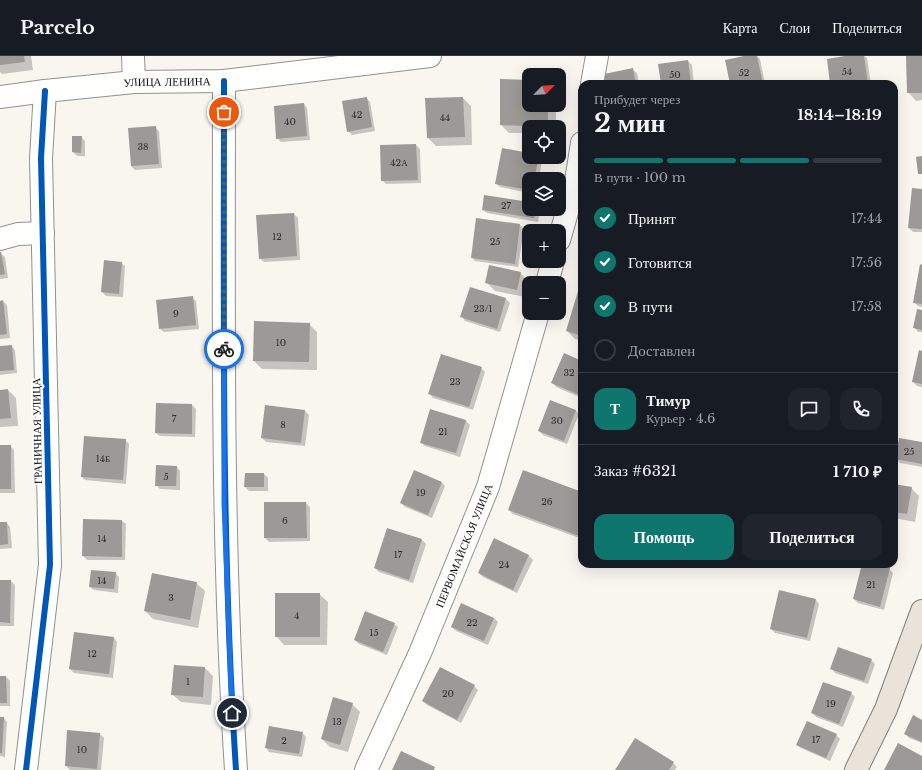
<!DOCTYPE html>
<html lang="ru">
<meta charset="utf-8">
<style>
body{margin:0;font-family:"Libre Baskerville",serif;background:#20242c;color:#f1f3f6;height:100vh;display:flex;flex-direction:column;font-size:15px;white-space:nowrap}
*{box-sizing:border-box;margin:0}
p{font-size:13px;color:#9ea1a6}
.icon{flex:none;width:22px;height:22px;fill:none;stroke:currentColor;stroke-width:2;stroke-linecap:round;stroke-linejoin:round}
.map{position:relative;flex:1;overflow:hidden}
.side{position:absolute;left:578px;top:24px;width:320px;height:488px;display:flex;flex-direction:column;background:#171b24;border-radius:12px;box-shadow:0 4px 16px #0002}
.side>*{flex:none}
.needle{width:26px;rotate:65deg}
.fabs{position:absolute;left:522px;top:12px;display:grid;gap:8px}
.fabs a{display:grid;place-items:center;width:44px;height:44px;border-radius:8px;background:#171b24;box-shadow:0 4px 16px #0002;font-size:20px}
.pin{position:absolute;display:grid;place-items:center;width:34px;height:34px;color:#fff;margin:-17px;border:2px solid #fff;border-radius:50%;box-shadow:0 1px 4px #0007}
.courier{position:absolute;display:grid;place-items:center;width:40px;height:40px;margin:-20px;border:3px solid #1a73e8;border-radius:50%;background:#fff;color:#222;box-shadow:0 1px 5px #0007}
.summary em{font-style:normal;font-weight:800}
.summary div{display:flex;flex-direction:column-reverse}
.summary{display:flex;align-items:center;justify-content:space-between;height:68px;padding:0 16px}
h1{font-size:26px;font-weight:800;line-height:30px}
.bar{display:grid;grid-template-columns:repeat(4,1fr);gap:6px 4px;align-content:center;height:48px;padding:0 16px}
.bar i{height:5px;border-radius:3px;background:#363941}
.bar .selected{background:#0f766e}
.bar p{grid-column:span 4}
.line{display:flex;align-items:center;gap:10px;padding:0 16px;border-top:1px solid #363941}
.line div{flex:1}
.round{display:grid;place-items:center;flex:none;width:42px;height:42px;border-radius:12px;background:#20242c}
ol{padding:0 16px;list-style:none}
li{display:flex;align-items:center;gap:12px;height:44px}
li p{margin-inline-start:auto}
li .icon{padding:4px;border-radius:50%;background:#0f766e;color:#fff;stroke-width:4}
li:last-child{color:#9ea1a6}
li i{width:22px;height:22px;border:2px solid #363941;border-radius:50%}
.primary-button{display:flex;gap:8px;margin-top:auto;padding:8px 16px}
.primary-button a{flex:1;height:46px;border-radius:12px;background:#0f766e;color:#fff;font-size:16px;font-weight:800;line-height:46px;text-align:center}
.primary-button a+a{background:#20242c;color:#f1f3f6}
header{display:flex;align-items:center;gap:24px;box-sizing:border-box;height:56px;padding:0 20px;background:#171b24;border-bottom:1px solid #363941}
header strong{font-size:19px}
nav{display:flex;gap:22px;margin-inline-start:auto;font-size:14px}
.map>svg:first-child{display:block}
.shadow{fill:#0003}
.building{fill:#9c9996}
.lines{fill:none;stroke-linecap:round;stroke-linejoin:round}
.street-casing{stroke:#92918e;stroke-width:24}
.primary-casing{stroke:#7f7e7b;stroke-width:24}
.street{stroke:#fefefd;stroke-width:22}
.primary{stroke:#e9e3da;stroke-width:22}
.cycleway-casing{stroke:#fff;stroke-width:8}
.cycleway{stroke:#0057b8;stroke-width:6}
.done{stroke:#5e5d5b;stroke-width:4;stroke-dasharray:0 7.2}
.route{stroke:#1a73e8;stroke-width:5}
.labels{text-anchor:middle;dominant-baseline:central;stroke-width:4;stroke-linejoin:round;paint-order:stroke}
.number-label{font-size:9px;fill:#2f2e2e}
.street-label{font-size:11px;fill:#0b0b0b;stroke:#fff}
</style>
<header>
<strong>Parcelo</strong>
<nav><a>Карта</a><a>Слои</a><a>Поделиться</a></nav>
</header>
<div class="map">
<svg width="922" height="714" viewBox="0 0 922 714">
<rect width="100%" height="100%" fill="#f9f6f0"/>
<path class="shadow" d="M0 0H31L33 14 2 18 0 16Z
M749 0H757L760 3 765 28H731Z
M853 0H864L867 2 871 28H831Z
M907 0H922V44L916 45 908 36Z
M688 5 692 9 694 28H662Z
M633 14 637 17 639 28H607Z
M529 25V49H556V71H529V77H509L501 69Z
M366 42 370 46 375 75 352 79 348 75Z
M463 42 471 50 472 89 436 90 428 82Z
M304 48 307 52 310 84 281 86 277 82Z
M155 71 159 75 162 112 135 114 131 110Z
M81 81 85 85V100H77L73 96Z
M416 89 420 93 421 127 386 128 382 124 381 90Z
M529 98V101H540L542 104 539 123H529V137L500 131 496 127Z
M922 134V176H913L909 172Z
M529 147V153H540L538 166 487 157 483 154Z
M294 158 298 162 300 204 264 206 260 202Z
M520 169 524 173 518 211 475 205 472 201Z
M0 197 5 201 8 222 0 223Z
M121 207 125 210 123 241 106 240 102 236Z
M922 210V251L918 250 914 246Z
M520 217 528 225 525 241 495 235 487 227Z
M582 237V285L575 283 567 275Z
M192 242 196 245 199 273 164 276 160 273Z
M506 243 510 247 500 276 465 265 462 261Z
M3 245 7 249 10 282 0 283V246Z
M922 255V276H918L915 272Z
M309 268 317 276V314L262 313 254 305Z
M11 290 15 294 17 317 0 319V291Z
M922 296V331L917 330 913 326Z
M582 306V342L556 331 553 327Z
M481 312 485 316 473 354 433 342 430 338Z
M8 334 16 342 18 370 0 371V335Z
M192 349 196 353 195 381 160 380 156 377Z
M266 350 305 355 309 359 305 390 266 386 262 382Z
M431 354 466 365 470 369 460 401 425 390 421 386Z
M575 354 579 358 567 388 543 379 539 375Z
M125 384 129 388 126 428 85 424 82 421Z
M922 387V411L900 407 896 403Z
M0 390H10L14 394 15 437H0Z
M177 411 180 415V434L160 433 156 429Z
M264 418 268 422V435H249L245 431Z
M441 426 445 430 432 462 405 451 401 447Z
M894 429 911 432 919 440 915 466 894 462Z
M582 437V483L513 458 509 454Z
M306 447 310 451V485L269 486 265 482Z
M122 465 126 468 125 504H87L83 500Z
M0 467H7L10 471 12 492 0 493Z
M388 473 422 484 426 488 413 527 379 516 375 512Z
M495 484 529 500 533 504 517 537 483 521 479 517Z
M863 508H871L889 513 893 517 884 554 858 547 854 543Z
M115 517 119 521 118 537 94 534 90 531Z
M0 525H11L15 529 14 570H0Z
M196 527 205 535 198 572 153 563 145 555Z
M319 538 328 546 327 589H284L276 580Z
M816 544 819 548 810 585 775 577 771 573Z
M494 562 498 566 488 589 456 575 452 571Z
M394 568 398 571 387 599 359 588 355 584Z
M114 582 117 586 113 622 74 617 70 613Z
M871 604 875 608 868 628 835 617 832 613Z
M174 610 205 612 213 620 211 649 181 646 172 638Z
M0 621H6L10 625V650H0Z
M474 630 478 634 461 667 427 649 423 645Z
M851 637 855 641 843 671 816 661 813 657Z
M352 648 360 656 348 696 330 691 322 683Z
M0 662H4L7 666 5 701 0 700Z
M922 665V687L909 682 905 678Z
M68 675 100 678 104 682 101 714H70L66 710Z
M302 677 306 681 302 701 269 696 266 692Z
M836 679 840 683 830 705 801 692 797 689Z
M673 707 677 711 675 714H617Z"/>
<path class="building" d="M0 0H24L25 6 0 9Z
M744 0H757L763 28H730L725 4Z
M845 0H864L868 28H830L827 3Z
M906 0H922V37H907Z
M688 4 691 28H661L658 8Z
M633 12 636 28H606L604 18Z
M500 23 529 24V49H548V71L500 69Z
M367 41 372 71 347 76 342 45Z
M463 41 465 81 427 82 425 42Z
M304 47 307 80 276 83 274 50Z
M156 70 159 108 131 110 128 72Z
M72 80H82L81 97 72 96Z
M416 88 418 124 381 125 380 89Z
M502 92 529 97V101H539L534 123H529V134L495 128Z
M922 100V118H918L916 101Z
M912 132 922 133V173L908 172Z
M484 139 529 146V153H536L534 162 482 154Z
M294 157 297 200 259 203 256 159Z
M476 162 520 168 515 208 471 202Z
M0 196H1L5 218 0 219Z
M104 204 122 206 119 238 101 236Z
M920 208 922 209V248L913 247Z
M489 209 521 216 517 234 485 227Z
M470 231 506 242 497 273 460 261Z
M578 235 582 236V280L566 275Z
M193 240 196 269 159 273 156 244Z
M3 244 7 278 0 279V245Z
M917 253 922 254V274L913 272Z
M254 265 310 267 309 306 253 305Z
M12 289 14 314 0 315V290Z
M919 294 922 295V328L912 326Z
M564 297 582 305V340L551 327Z
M441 298 482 311 469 351 428 338Z
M8 333 11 362 0 363V334Z
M550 344 576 354 564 385 538 375Z
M156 347 192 348V378L155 377Z
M265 349 305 354 301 387 261 382Z
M430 353 466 364 456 397 420 387Z
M84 380 126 383 123 424 81 421Z
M899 382 922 386V408L895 403Z
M0 389H11V433H0Z
M156 409 177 410 176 430H155Z
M414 414 442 426 428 459 400 447Z
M523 414 582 436V481L508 454Z
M245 417H264V431H244Z
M894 428 912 431 907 458 894 456Z
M264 446H306L307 482H264Z
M83 463 122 464V501L82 500Z
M0 466H7L8 488 0 489Z
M387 472 422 483 409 524 374 512Z
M494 482 529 499 513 534 478 517Z
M862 508H874L890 512 880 551 853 543Z
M91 514 116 516 114 533 89 531Z
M152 517 197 526 190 564 144 555Z
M0 524H11L10 567 0 566Z
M779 534 816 543 807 582 770 573Z
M275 537H320V581H275Z
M461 547 494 562 484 585 451 571Z
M365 555 395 567 383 596 354 584Z
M74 576 114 581 109 618 69 613Z
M838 591 872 603 864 625 830 613Z
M174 609 205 611 203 641 171 639Z
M440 611 475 629 457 664 422 645Z
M0 620H6L7 647H0Z
M823 626 852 636 839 668 811 657Z
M333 641 353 647 340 689 321 683Z
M913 659 922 664V686L904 678Z
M0 661H4L2 697H0Z
M807 665 837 678 826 702 796 689Z
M269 670 303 676 299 698 265 692Z
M67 674 100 677 97 713 65 710Z
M635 682 674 706 669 714H615Z
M898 687 922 700V714H884Z
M401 695 435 711 434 714H392Z"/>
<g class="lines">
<g class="street-casing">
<g id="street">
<path d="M133 0 134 26"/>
<path d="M224 25C224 255 221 484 236 714"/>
<path d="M592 28 597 0"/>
<path id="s1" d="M0 41 45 35 134 26 224 25 430 0"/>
<path d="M0 183 18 178 43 177"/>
<path d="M559 184 576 125 582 87"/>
<path d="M547 227 553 205"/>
<path d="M26 714 50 509 41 102 45 35"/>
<path id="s2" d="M366 714 420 597 488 431 538 257"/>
</g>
</g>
<g class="primary-casing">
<path id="primary" d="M856 714 886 653 922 555"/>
</g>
<use href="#street" class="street"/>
<use href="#primary" class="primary"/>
<g class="cycleway-casing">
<path id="cycleway" d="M224 25C224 255 221 484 236 714
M26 714 50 509 41 102 45 35"/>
</g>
<use href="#cycleway" class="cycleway"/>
</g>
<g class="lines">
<path class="done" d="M224 293V56"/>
<path class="route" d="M224 293V447L232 657"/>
</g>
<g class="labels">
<g class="number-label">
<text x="847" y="15">54</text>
<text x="744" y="16">52</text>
<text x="675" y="18">50</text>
<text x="357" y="58">42</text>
<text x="445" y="61">44</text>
<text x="290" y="65">40</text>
<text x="143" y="90">38</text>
<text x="399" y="106">42А</text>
<text x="506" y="149">27</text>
<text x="277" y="180">12</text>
<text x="495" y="185">25</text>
<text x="483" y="252">23/1</text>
<text x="176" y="257">9</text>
<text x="281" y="286">10</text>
<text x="569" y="316">32</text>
<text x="455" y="325">23</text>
<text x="174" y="362">7</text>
<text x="557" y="364">30</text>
<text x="283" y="368">8</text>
<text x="443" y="375">21</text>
<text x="909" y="395">25</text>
<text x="103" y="402">14Б</text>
<text x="166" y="420">5</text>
<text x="421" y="436">19</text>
<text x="547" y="445">26</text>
<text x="285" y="464">6</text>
<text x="102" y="482">14</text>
<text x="398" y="498">17</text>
<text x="504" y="508">24</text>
<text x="102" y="524">14</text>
<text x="871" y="528">21</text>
<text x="171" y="541">3</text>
<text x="297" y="559">4</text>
<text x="472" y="566">22</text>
<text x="374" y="576">15</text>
<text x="92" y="597">12</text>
<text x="188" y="625">1</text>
<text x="448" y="637">20</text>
<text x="831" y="647">19</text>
<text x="337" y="665">13</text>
<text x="816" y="683">17</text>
<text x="284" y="684">2</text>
<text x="82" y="693">10</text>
</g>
<g class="street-label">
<text stroke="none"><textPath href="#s1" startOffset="168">УЛИЦА ЛЕНИНА</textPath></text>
<text transform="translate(37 375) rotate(-91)">ГРАНИЧНАЯ УЛИЦА</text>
<text stroke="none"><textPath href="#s2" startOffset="245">ПЕРВОМАЙСКАЯ УЛИЦА</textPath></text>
</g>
</g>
</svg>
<div class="fabs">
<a><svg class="needle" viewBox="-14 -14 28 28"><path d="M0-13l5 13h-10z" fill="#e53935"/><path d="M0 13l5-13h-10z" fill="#9ea1a6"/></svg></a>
<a><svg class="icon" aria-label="locate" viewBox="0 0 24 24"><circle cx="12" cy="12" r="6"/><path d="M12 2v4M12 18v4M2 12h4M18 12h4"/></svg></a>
<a><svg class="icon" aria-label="layers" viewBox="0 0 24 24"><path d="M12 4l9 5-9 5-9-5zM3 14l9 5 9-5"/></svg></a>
<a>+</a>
<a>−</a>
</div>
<div class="pin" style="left:224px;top:56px;background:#ea580c"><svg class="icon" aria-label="bag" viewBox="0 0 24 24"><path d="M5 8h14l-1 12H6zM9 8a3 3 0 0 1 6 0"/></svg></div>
<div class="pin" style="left:232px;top:657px;background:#1f2937"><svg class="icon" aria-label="home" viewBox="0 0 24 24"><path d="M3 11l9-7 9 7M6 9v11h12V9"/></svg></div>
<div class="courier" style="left:224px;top:293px"><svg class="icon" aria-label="bike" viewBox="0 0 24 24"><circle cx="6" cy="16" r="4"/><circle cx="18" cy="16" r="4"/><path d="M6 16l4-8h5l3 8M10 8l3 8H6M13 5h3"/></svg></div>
<section class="side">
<div class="summary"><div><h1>2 мин</h1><p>Прибудет через</p></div><em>18:14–18:19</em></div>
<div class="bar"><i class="selected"></i><i class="selected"></i><i class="selected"></i><i></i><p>В пути · 100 m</p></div>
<ol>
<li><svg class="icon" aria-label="check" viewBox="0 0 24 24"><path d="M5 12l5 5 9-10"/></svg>Принят<p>17:44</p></li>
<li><svg class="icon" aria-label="check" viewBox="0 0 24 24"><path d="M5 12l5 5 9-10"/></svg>Готовится<p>17:56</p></li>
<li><svg class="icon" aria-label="check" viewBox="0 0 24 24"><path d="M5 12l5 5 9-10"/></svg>В пути<p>17:58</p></li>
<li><i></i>Доставлен</li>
</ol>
<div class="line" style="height:72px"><b class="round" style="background:#0f766e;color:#fff">Т</b><div><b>Тимур</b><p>Курьер · 4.6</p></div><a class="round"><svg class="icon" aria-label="chat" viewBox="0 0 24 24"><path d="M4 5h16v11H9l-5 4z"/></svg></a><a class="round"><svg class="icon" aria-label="phone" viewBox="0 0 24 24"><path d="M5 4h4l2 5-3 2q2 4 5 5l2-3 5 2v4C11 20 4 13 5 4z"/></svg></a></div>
<div class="line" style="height:52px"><div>Заказ #6321</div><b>1 710 ₽</b></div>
<div class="primary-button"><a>Помощь</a><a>Поделиться</a></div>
</section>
</div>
